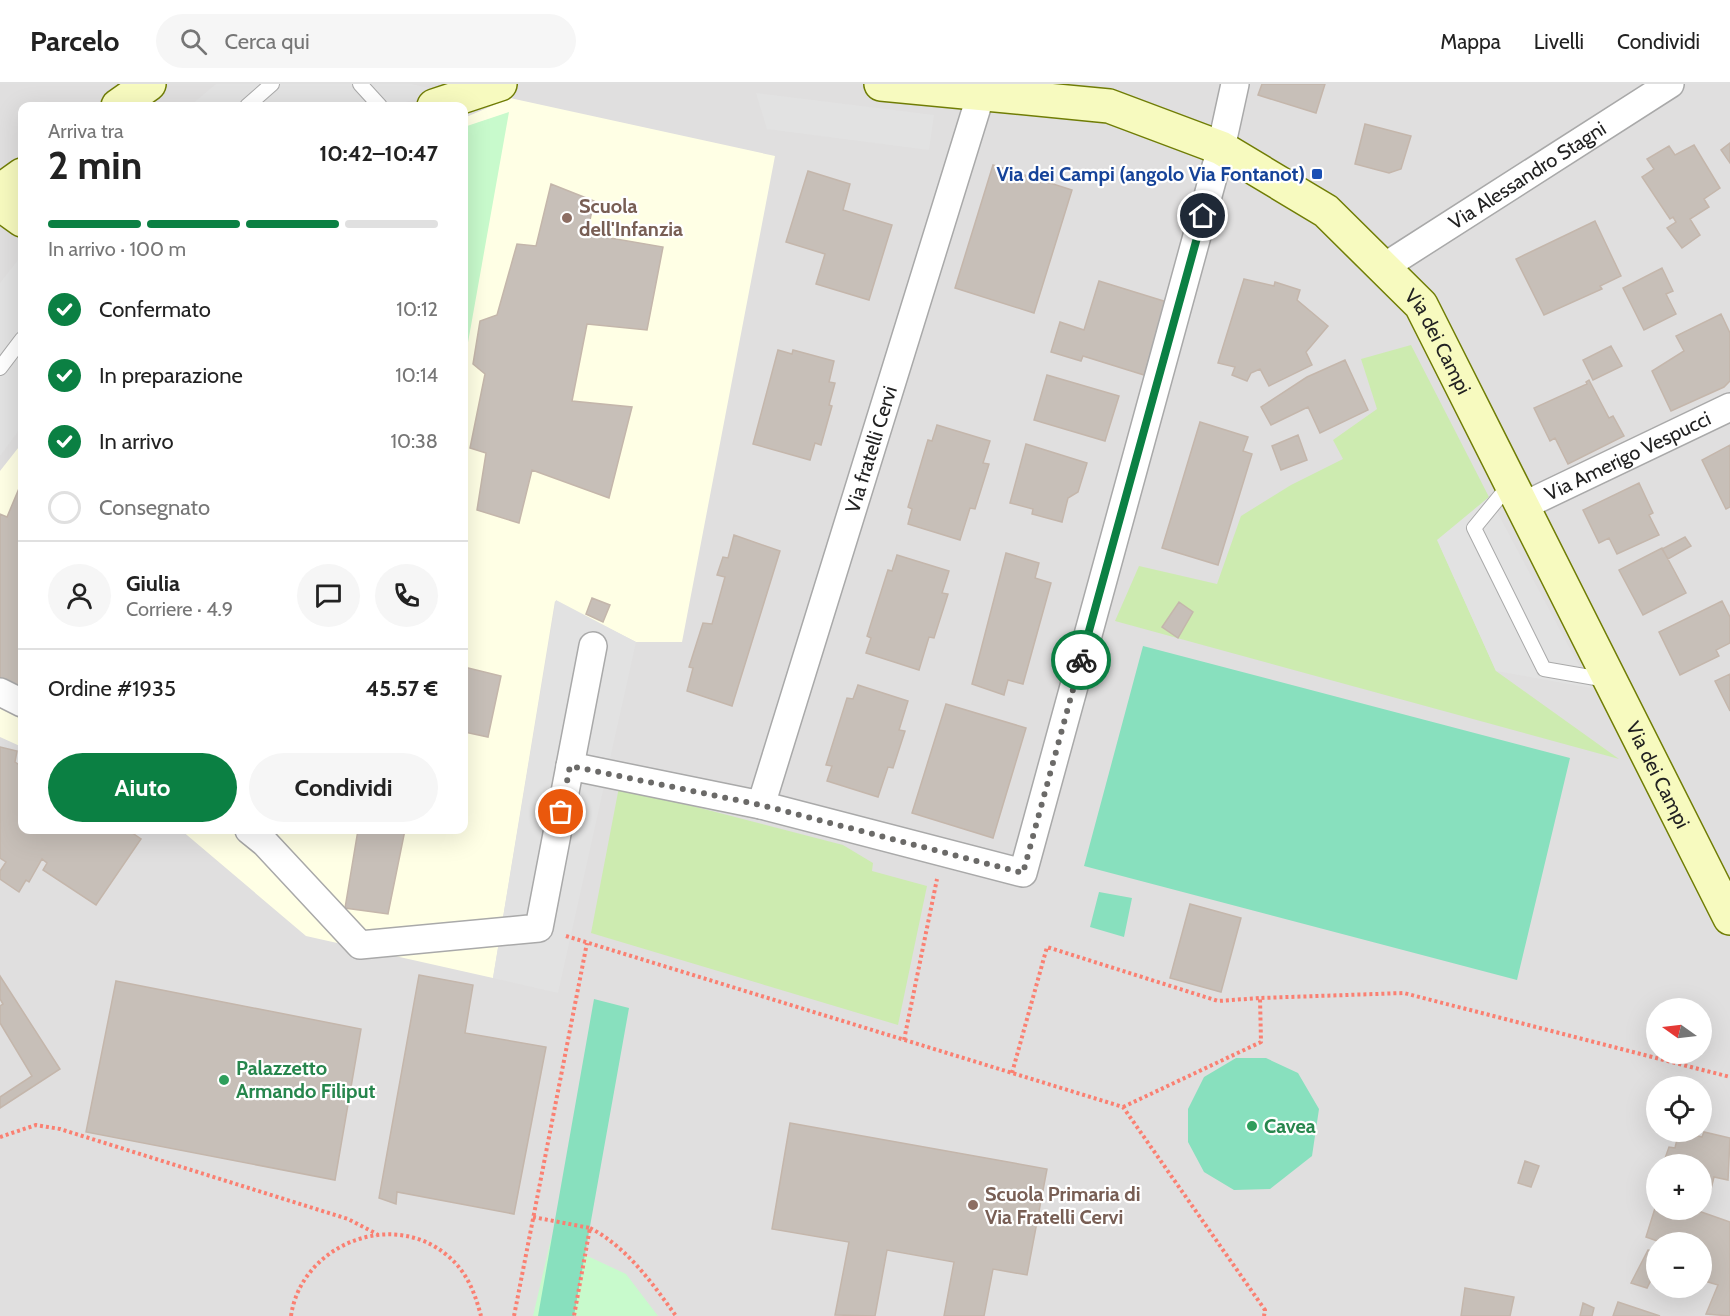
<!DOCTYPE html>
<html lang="it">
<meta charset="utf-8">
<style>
body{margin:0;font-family:Cabin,sans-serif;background:#f6f6f6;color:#222;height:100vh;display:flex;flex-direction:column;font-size:22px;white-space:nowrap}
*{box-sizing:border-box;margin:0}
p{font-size:20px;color:#767676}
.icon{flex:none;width:33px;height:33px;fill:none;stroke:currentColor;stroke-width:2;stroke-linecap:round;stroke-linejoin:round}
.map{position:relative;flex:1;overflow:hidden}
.details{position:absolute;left:18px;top:18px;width:450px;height:732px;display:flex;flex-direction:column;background:#fff;border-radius:12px;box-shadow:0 6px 24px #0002}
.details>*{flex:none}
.needle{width:39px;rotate:284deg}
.buttons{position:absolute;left:1646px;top:914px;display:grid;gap:12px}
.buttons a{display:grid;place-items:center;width:66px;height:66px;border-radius:50%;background:#fff;box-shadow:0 6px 24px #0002;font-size:30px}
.pin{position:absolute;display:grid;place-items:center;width:51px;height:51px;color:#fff;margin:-26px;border:3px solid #fff;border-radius:50%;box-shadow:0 2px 6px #0007}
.courier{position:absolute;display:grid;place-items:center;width:60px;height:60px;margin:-30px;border:4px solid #0b8043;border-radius:50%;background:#fff;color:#222;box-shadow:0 2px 8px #0007}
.headline em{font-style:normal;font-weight:700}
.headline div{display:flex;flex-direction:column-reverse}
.headline{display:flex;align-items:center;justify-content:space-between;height:102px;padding:0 30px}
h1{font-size:39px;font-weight:700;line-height:45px}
.bar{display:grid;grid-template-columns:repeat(4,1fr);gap:9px 6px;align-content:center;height:72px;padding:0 30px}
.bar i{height:8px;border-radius:4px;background:#e0e0e0}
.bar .selected{background:#0b8043}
.bar p{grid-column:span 4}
.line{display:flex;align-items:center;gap:15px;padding:0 30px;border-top:2px solid #e0e0e0}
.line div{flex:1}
.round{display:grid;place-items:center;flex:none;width:63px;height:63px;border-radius:32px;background:#f6f6f6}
ol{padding:0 30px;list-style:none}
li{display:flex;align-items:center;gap:18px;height:66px}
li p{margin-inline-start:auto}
li .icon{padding:6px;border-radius:50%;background:#0b8043;color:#fff;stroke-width:4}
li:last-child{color:#767676}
li i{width:33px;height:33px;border:3px solid #e0e0e0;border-radius:50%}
.button{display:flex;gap:12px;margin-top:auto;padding:12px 30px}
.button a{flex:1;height:69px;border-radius:36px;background:#0b8043;color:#fff;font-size:24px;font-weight:700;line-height:69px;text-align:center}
.button a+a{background:#f6f6f6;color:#222}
header{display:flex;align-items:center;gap:36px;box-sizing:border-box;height:84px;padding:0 30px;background:#fff;border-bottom:2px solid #e0e0e0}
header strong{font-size:28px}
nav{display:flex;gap:33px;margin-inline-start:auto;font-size:21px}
.search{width:420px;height:54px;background:#f6f6f6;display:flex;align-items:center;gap:15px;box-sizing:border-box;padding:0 21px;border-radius:33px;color:#767676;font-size:22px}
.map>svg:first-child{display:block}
.residential{fill:#e0dfdf;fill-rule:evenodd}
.education{fill:#ffffe5}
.grass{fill:#cdebb0}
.park{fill:#c8facc}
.pitch{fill:#88e0be}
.parking{fill:#e2e2e2}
.building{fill:#c7bfb8;stroke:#c4b6ab;stroke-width:1.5}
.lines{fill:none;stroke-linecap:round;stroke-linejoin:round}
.lane-casing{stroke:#a9a9a9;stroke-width:16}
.street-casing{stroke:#a9a9a9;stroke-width:30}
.secondary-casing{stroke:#707d05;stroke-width:36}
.path{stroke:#fa8072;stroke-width:4;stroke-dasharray:3 3;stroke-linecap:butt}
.lane{stroke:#fff;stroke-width:14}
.street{stroke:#fff;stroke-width:27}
.secondary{stroke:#f7fabf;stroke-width:33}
.done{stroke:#6b6a68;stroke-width:6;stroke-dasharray:0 10.8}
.route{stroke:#0b8043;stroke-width:8}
.transit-dot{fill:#1a4fb4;stroke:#fff;stroke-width:2}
.education-dot{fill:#8d6e63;stroke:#fff;stroke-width:2}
.leisure-dot{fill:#2e9e5b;stroke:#fff;stroke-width:2}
.labels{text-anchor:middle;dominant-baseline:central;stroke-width:4.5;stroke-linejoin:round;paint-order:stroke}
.transit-label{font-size:20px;font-weight:bold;fill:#164399;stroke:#fff;text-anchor:end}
.street-label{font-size:20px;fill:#222;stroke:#fff}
.education-label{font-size:20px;font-weight:bold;fill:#785e54;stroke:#fff;text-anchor:start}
.leisure-label{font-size:20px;font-weight:bold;fill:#27864d;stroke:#fff;text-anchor:start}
</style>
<header>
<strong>Parcelo</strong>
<div class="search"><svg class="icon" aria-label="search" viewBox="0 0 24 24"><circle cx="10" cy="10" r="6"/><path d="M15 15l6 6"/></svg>Cerca qui</div>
<nav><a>Mappa</a><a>Livelli</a><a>Condividi</a></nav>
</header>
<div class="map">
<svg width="1730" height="1232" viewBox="0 0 1730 1232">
<rect width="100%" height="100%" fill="#f2efe9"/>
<path class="residential" d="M0 0H1730V1232H0ZM22 22H464V746H22ZM1656 924H1701V969H1656ZM1656 1002H1701V1047H1656ZM1656 1080H1701V1125H1656ZM1656 1158H1701V1203H1656Z"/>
<path class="education" d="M510 14 775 72 682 558H636L555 517 493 894 306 852 181 746H464V34Z
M22 359V663L0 653V387Z"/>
<path class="grass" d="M1411 261 1489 413 1440 462 1496 587 1619 675 1115 537 1139 482 1217 500 1241 432 1291 401 1343 375 1333 356 1377 325 1361 275Z
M619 703 843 761 873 779 872 787 927 802 898 941 591 849Z"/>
<path class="park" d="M509 28 464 281V43Z
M551 1155 626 1190 658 1232H533Z"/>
<path class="pitch" d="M1143 562 1570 674 1517 896 1084 782Z
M1099 808 1132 814 1124 853 1090 843Z
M594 915 629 924 574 1232H538Z
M1236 974H1266L1298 989 1319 1025 1312 1072 1270 1105 1234 1106 1204 1088 1188 1058V1025L1204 993Z"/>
<path class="parking" d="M216 0H411L443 7 392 22H190Z
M756 9 934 31 929 66 767 45Z
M22 171V342L0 372V199Z
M1489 413 1591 604 1496 587 1437 456Z
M556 516 636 558 558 909 493 894Z"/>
<path class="building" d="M1262 0H1325L1316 29 1258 11Z
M1365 40 1411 52 1401 85 1389 89 1355 80Z
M1730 59V79L1721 66Z
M1694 61 1720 104 1704 115 1709 123 1690 135 1700 151 1682 164 1667 144 1676 138 1673 133 1670 135 1642 93 1654 85 1647 75 1669 62 1675 71Z
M993 81 1072 106 1034 229 955 204Z
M808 87 850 100 843 126 892 141 869 216 816 200 825 170 786 158Z
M551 100 594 117 587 150 663 163 647 246 587 240 572 317 632 323 609 414 532 386 519 439 477 426 486 369 470 364 485 290 473 280 480 237 497 231 517 160 536 162Z
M1595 137 1621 192 1600 202 1602 205 1544 231 1516 175Z
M1662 184 1673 207 1666 210 1676 230 1644 246 1623 204Z
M1244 195 1274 202 1275 198 1300 206 1297 216 1328 242 1306 268 1312 281 1269 302 1260 285 1251 289 1247 297 1232 291 1235 283 1218 279Z
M1099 197 1167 218 1144 291 1083 272 1081 277 1051 268 1060 238 1084 246Z
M1721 230 1730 249V297L1724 303 1671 327 1652 287 1684 267 1676 252Z
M1611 262 1622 282 1593 296 1583 276Z
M778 266 792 270 793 266 834 277 829 298 835 299 829 321 832 322 821 361 815 359 810 376 753 360Z
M1345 276 1368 326 1320 349 1308 323 1271 341 1261 323 1307 293Z
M1047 291 1119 312 1105 357 1034 336Z
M1589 296 1609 334 1613 332 1624 352 1568 380 1555 354 1550 357 1534 324 1587 300 1586 298Z
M1200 338 1248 353 1243 367 1252 370 1218 481 1162 464Z
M937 341 990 357 983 379 989 380 975 425 970 424 960 456 908 440 912 425 908 423 928 356 932 357Z
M1298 351 1307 376 1281 386 1272 362Z
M1026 360 1087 379 1078 408 1068 414 1062 438 1032 430 1033 425 1010 419Z
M1730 361V423L1726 425 1702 376Z
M1639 399 1653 429 1649 431 1659 451 1617 470 1609 454 1599 459 1583 426Z
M20 402 22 403V591L17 604 0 597V430L7 433Z
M734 451 780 467 732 622 687 607 693 584 689 583 703 539 712 540 725 493 717 491 723 473 728 474Z
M1685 453 1691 462 1668 475 1662 465Z
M1662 464 1686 509 1643 531 1619 486Z
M1006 469 1039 479 1035 494 1051 499 1023 600 1008 596 1004 611 972 600Z
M897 471 949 487 942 509 948 510 934 554 929 553 919 586 866 569 871 554 867 552 888 486 892 487Z
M592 514 610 521 603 538 586 530Z
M1722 517 1730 533V559L1716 566 1719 572 1680 591 1659 548Z
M1179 518 1193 528 1178 554 1162 543Z
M464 583 501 592 488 653 464 648Z
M1730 590V627L1715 597Z
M858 601 908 617 899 646 905 647 893 684 888 683 878 713 827 697 832 682 826 681 847 614 853 615Z
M946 620 1026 644 993 754 912 729Z
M0 663 17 667 15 678 22 683V746H128L141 755 96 821 43 786 47 779 42 775 29 798 26 796 19 808 0 795V787L6 778 0 774Z
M358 746H405L388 830 345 824Z
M1190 820 1241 834 1221 908 1170 894Z
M419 891 473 901 465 949 546 963 514 1130 397 1108 396 1120 379 1114Z
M0 892 60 985 0 1024V1013L32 992 0 939V922L3 920 0 915Z
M116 897 361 945 335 1096 86 1048Z
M790 1039 1047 1085 1027 1191 993 1185 984 1232H944L954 1178 887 1166 875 1232 835 1231 849 1158 772 1145Z
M1679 1047 1702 1053 1704 1048 1730 1054 1728 1096 1714 1093 1711 1105 1701 1102V1080H1663L1669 1063 1675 1064Z
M1525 1077 1539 1082 1531 1103 1518 1099Z
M1656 1121V1125H1693L1730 1138V1232L1706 1230 1718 1201 1701 1196V1158H1660L1646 1153Z
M1648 1166 1656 1168V1186L1647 1204 1631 1199Z
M1465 1204 1514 1213 1510 1232H1461Z
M1618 1218 1660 1232H1613Z
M1583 1219 1594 1224 1592 1232H1580Z"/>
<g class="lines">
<g class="lane-casing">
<path id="lane" d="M360 0 380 22
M247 22 272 0
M0 284 22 255
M1510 400 1474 444 1544 585 1607 596"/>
</g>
<g class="street-casing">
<g id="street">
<path id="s1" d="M1384 183 1670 0"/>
<path id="s2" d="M1523 422 1730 323"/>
<path d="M0 608 22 619"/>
<path d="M570 682 593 562"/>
<path d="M761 721 1023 789 1221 64 1235 0"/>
<path id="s3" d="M249 746 265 759 360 861 539 844 570 682 761 721 981 10"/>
</g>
</g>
<g class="secondary-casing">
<g id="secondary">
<path id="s4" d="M881 0 1109 22 1221 64 1326 127 1421 221 1730 834"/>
<path d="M118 22 149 0"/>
<path d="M434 22 500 0"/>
<path d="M0 107 22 91"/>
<path d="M0 120 22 136"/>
</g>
</g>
<path class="path" d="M566 852 1123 1023 1265 1226 1264 1232
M904 956 937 795
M1012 989 1047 863 1218 917 1260 914
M1123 1023 1261 958 1260 914 1404 909 1730 993
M0 1053 36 1041 60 1045 348 1135 377 1150
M533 1133 590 1144 574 1232
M590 1144C627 1163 652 1199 676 1232
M291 1232C301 1161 392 1124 448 1172 467 1188 475 1209 481 1232
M514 1232 587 859"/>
<use href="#lane" class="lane"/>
<use href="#street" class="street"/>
<use href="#secondary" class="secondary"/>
</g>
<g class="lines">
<path class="done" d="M561 728 570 682 761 721 1023 789 1081 576"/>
<path class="route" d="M1081 576 1203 132"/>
</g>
<rect class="transit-dot" x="1311" y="84" width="12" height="12" rx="3"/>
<g class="education-dot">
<circle cx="567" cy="134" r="6"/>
<circle cx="973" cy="1121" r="6"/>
</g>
<g class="leisure-dot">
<circle cx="224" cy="996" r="6"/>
<circle cx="1252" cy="1042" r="6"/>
</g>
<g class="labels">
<g class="transit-label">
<text x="1305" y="90">Via dei Campi (angolo Via Fontanot)</text>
</g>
<g class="street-label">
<text stroke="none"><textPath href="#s1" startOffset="170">Via Alessandro Stagni</textPath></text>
<text stroke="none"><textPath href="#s4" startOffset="645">Via dei Campi</textPath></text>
<text stroke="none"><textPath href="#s3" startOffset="1072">Via fratelli Cervi</textPath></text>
<text stroke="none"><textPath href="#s2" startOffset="116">Via Amerigo Vespucci</textPath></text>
<text stroke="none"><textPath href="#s4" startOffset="1131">Via dei Campi</textPath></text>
</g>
<g class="education-label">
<text x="579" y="122">Scuola<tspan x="579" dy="23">dell'Infanzia</tspan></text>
<text x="985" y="1110">Scuola Primaria di<tspan x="985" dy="23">Via Fratelli Cervi</tspan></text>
</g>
<g class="leisure-label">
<text x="236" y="984">Palazzetto<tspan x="236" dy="23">Armando Filiput</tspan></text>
<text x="1264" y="1042">Cavea</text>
</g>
</g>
</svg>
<div class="buttons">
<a><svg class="needle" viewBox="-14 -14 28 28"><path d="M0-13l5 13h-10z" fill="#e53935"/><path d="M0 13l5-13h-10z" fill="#767676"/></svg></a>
<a><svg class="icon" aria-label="locate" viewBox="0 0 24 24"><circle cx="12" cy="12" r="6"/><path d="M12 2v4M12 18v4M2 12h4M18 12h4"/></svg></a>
<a>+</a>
<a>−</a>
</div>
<div class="pin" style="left:561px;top:728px;background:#ea580c"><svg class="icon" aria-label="bag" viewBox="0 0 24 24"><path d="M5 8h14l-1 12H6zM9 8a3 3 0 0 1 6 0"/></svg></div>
<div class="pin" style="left:1203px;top:132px;background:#1f2937"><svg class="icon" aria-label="home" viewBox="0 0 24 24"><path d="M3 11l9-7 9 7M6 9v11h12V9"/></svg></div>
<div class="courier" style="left:1081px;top:576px"><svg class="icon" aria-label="bike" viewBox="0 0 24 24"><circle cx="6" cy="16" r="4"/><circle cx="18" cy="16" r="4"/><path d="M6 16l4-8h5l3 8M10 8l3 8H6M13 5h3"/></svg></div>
<section class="details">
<div class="headline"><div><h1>2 min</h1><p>Arriva tra</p></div><em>10:42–10:47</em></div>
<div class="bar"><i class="selected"></i><i class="selected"></i><i class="selected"></i><i></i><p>In arrivo · 100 m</p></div>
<ol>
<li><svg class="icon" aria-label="check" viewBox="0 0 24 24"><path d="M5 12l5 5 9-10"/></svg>Confermato<p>10:12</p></li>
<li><svg class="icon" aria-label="check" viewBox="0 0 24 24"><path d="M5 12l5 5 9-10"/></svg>In preparazione<p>10:14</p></li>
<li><svg class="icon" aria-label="check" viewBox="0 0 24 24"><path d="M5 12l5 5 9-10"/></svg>In arrivo<p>10:38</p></li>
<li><i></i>Consegnato</li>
</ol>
<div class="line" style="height:108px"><a class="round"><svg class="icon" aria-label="person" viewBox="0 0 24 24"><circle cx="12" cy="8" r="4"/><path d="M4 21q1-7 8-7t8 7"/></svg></a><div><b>Giulia</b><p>Corriere · 4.9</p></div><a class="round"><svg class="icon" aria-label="chat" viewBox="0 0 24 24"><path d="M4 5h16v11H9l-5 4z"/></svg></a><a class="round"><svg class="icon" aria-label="phone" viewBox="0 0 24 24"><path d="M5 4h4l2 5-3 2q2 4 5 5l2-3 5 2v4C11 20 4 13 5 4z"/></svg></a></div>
<div class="line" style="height:78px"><div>Ordine #1935</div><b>45.57 €</b></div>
<div class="button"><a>Aiuto</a><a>Condividi</a></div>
</section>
</div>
